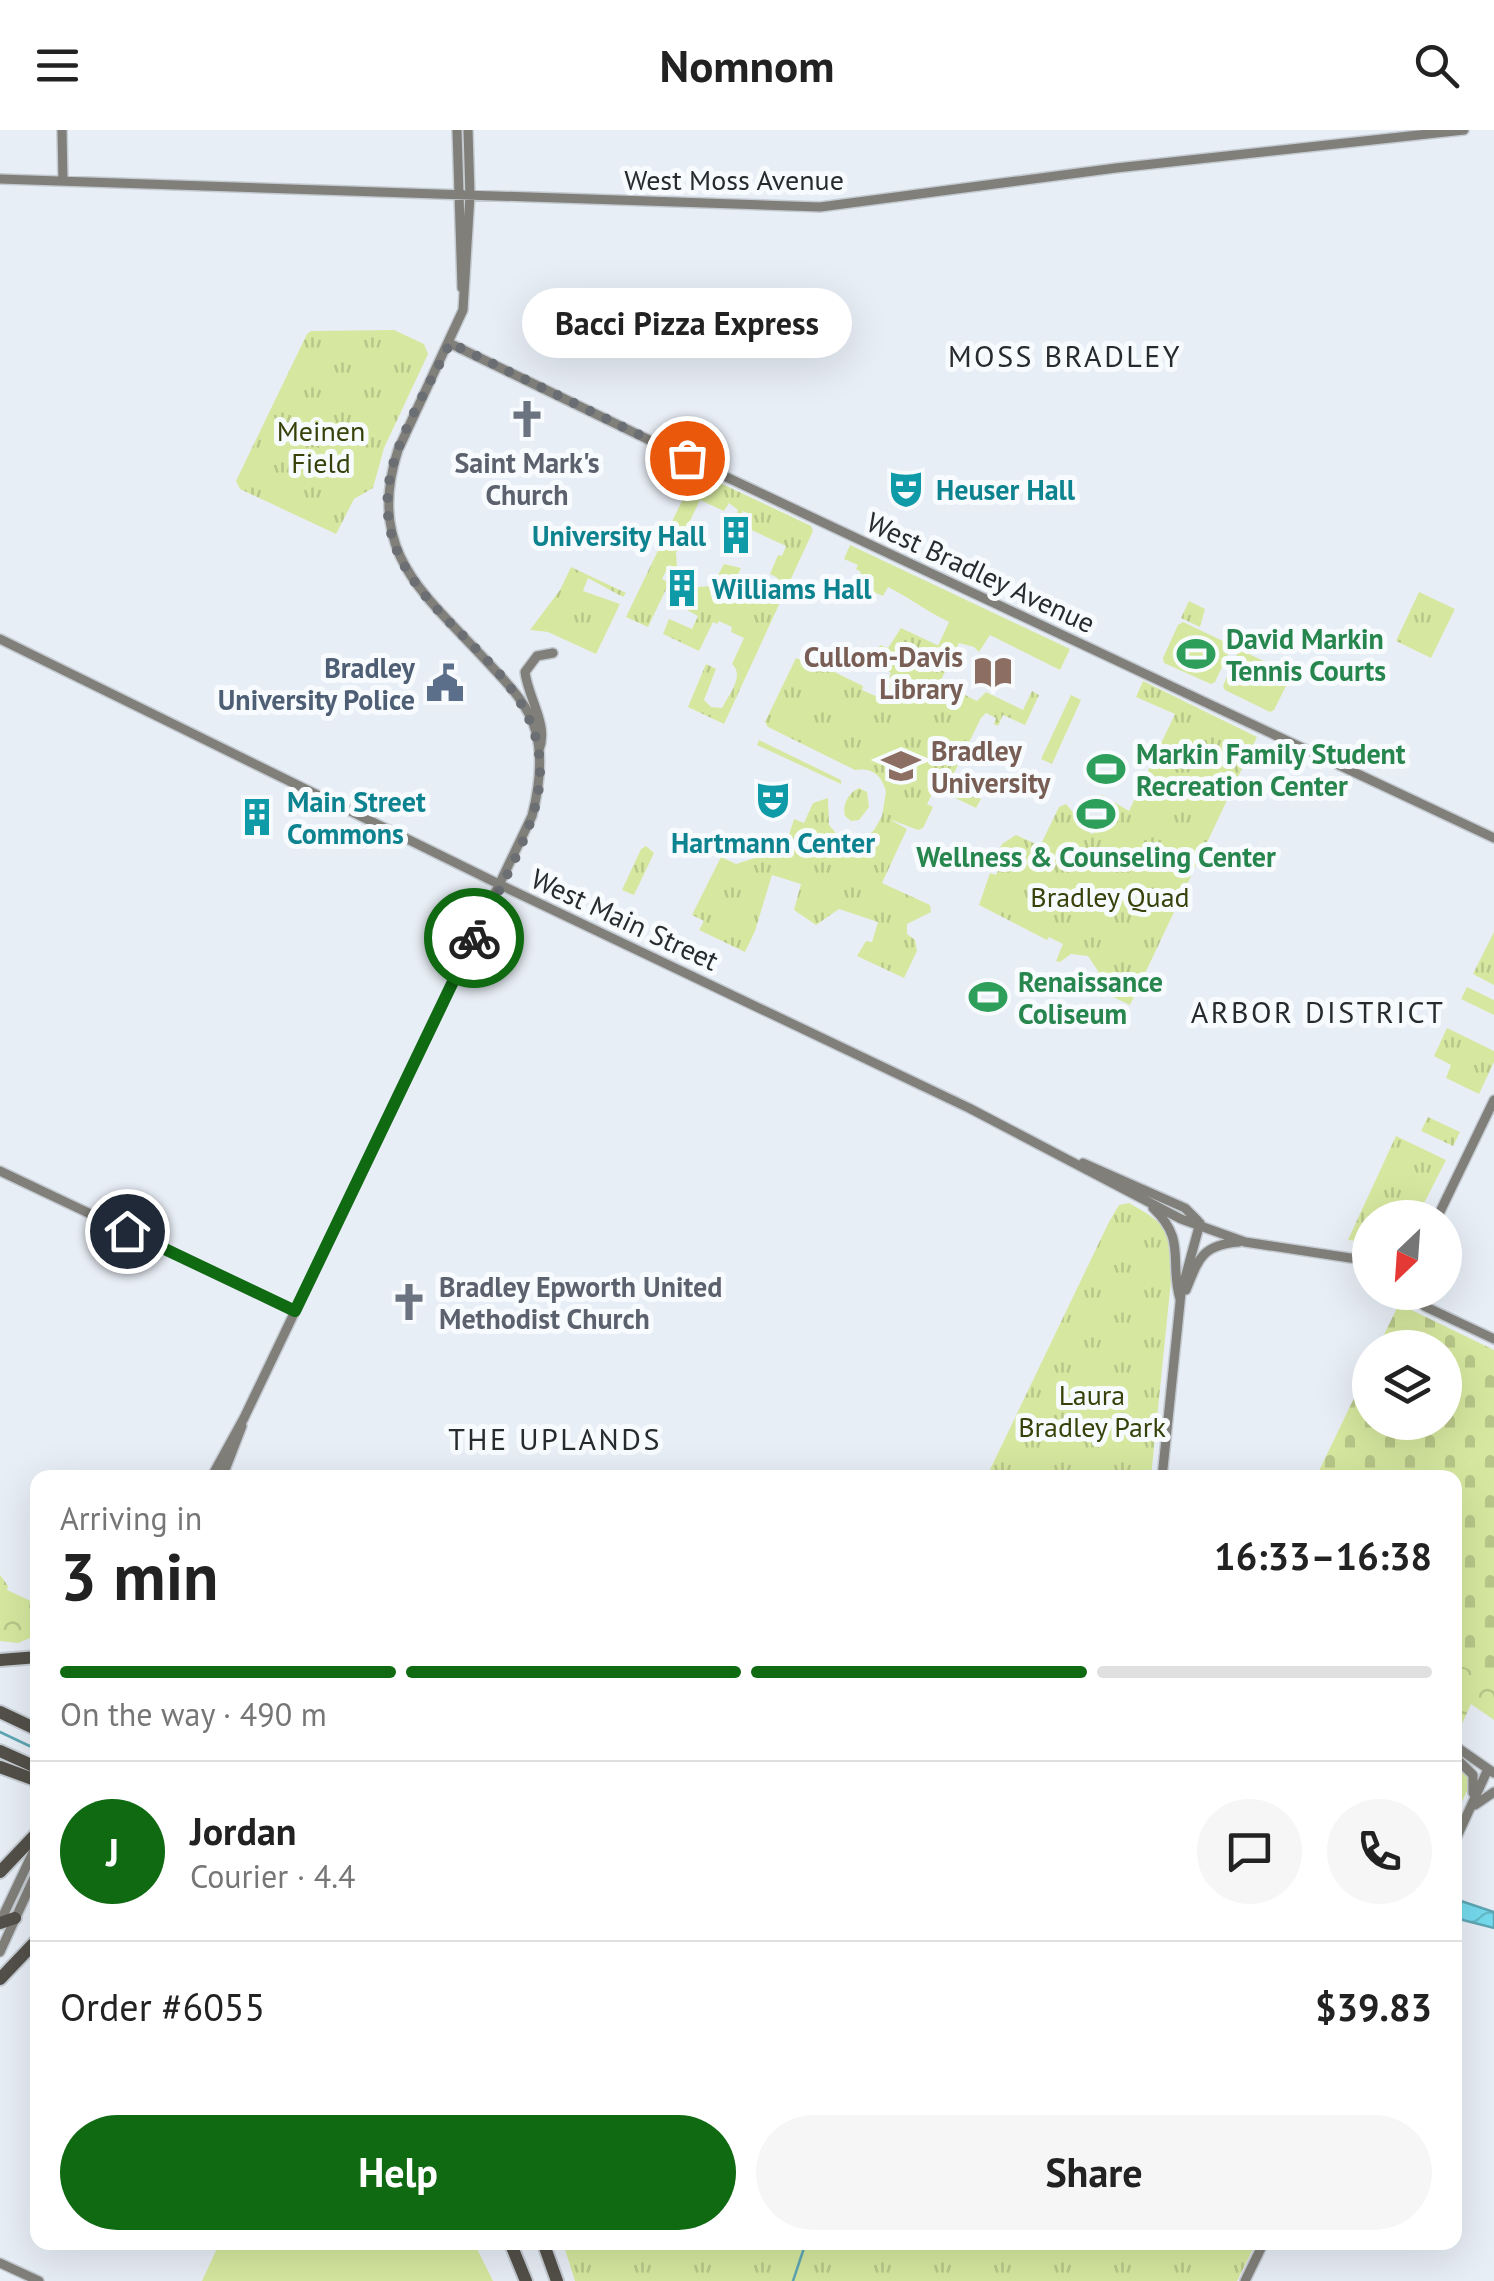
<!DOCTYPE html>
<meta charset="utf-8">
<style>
body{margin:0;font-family:"PT Sans",sans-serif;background:#f6f6f6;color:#222;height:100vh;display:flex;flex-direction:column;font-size:38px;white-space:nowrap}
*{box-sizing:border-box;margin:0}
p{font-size:32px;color:#767676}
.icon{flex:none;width:55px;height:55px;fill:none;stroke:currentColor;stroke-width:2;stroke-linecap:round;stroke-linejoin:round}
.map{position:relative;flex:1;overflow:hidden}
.sheet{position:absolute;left:30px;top:1340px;width:1432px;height:780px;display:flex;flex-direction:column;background:#fff;border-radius:20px;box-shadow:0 10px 40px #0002}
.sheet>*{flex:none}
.needle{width:65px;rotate:205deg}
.fabs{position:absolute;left:1352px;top:1070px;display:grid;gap:20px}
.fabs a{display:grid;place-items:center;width:110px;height:110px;border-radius:50%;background:#fff;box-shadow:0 10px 40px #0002;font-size:50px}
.pin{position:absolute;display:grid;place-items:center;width:85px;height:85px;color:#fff;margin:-42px;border:5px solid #fff;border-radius:50%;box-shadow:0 2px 10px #0007}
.courier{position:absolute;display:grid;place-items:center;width:100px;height:100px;margin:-50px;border:8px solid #0f6a12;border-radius:50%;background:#fff;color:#222;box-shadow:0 2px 12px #0007}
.bubble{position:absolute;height:70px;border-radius:35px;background:#fff;box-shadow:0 10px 40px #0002;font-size:32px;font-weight:700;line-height:70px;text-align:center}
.summary em{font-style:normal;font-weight:700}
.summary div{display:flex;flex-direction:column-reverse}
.summary{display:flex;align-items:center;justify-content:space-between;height:170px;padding:0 30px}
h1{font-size:65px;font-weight:700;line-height:75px}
.bar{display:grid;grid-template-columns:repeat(4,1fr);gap:15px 10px;align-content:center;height:120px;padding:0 30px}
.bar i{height:12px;border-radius:8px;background:#e0e0e0}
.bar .current{background:#0f6a12}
.bar p{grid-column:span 4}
.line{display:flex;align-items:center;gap:25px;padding:0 30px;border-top:2px solid #e0e0e0}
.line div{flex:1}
.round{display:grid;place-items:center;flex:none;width:105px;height:105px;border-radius:52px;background:#f6f6f6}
.cta{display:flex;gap:20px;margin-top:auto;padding:20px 30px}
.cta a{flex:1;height:115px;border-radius:60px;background:#0f6a12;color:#fff;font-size:40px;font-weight:700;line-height:115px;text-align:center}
.cta a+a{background:#f6f6f6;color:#222}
header{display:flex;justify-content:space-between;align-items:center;height:130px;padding:0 30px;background:#fff;font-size:45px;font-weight:700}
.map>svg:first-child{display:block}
.green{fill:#d6e89f}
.forest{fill:url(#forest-crowns)}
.cemetery{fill:url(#cemetery-stones)}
.park{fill:url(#park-tufts)}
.water{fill:url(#water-waves);stroke:#5ea6b4;stroke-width:2.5}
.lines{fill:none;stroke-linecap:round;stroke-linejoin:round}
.stream{stroke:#5ea6b4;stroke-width:2.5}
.secondary-casing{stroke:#c5cbd2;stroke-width:12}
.highway-casing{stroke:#c5cbd2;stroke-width:16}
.secondary{stroke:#807f79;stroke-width:9}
.highway{stroke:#525048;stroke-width:12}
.done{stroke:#6b6f74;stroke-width:10;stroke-dasharray:0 18}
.route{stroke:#0f6a12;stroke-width:12}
.labels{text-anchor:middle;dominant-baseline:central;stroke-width:10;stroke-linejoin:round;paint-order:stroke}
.street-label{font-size:28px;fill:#282b2e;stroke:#f8fbfe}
.park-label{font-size:28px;fill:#374109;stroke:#f8fbfe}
.worship-label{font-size:28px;font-weight:bold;fill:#5b616d;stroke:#f8fbfe}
.culture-label{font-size:28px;font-weight:bold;fill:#0d838f;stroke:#f8fbfe;text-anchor:start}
.leisure-label{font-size:28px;font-weight:bold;fill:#27864d;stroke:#f8fbfe;text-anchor:start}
.education-label{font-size:28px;font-weight:bold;fill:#785e54;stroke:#f8fbfe;text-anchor:end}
.service-label{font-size:28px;font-weight:bold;fill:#4e5e75;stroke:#f8fbfe;text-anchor:end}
.neighbourhood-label{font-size:30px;letter-spacing:2.5px;fill:#282b2e;stroke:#f8fbfe}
</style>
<header><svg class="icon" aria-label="menu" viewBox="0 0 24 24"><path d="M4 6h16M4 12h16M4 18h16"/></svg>Nomnom<svg class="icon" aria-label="search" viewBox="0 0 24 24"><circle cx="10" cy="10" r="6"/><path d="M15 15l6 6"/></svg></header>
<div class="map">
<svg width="1494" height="2151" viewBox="0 0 1494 2151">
<defs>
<pattern id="forest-crowns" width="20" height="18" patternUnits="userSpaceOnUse" patternTransform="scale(2.5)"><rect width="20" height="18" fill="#d6e89f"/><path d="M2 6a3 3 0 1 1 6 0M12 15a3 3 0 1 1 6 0" fill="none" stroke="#b8c789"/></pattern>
<pattern id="cemetery-stones" width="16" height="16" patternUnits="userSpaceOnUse" patternTransform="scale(2.5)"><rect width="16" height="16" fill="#d6e89f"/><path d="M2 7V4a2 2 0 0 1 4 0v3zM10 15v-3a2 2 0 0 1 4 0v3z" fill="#b8c789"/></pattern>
<pattern id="park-tufts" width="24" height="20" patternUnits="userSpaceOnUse" patternTransform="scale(2.5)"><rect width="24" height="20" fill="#d6e89f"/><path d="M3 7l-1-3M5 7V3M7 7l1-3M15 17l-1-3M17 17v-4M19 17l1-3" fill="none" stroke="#b8c789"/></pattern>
<pattern id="water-waves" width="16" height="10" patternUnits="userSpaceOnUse" patternTransform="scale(2.5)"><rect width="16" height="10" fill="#75dbee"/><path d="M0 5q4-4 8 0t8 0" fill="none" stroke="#65bccc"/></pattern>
</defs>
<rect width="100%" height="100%" fill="#e8eef6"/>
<path class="green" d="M850 415 1070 519 1060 540 990 505 979 522 974 517 959 513 954 523 937 518 949 492C926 481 910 468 888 457L883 466 871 461 873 455 858 448 861 442 856 439 858 435 844 429Z
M1183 492 1229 514 1230 520 1215 552 1211 554 1164 533 1163 528 1178 495Z
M1243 521 1288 543 1290 548 1274 580 1270 582 1225 560 1223 556 1237 524Z
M1071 565 1081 570 1052 634 1041 629Z
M759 610 841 650V654L757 615Z
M220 2112 474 2113 493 2151H202Z"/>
<path class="forest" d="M0 1445 8 1456 7 1460 37 1474V1505L18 1513 0 1511Z
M1455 1508 1494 1536V1590L1471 1574 1461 1596 1455 1592Z"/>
<path class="cemetery" d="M1399 1174 1494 1220V1551L1455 1533V1348L1316 1347 1370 1235V1292H1445V1218L1378 1217Z"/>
<path class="park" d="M394 200 424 214 428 224 384 318 373 358 354 369 336 404 240 359 236 351 307 204 311 201Z
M699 343 811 396 813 401 724 594 688 577 706 534 716 539 704 570 711 577 722 578C729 564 745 546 732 534L744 508 731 502 732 497 719 491 717 494 713 492 699 521 663 504 669 489 692 499 698 486 687 480 698 457 712 456 724 434 741 438 736 449 750 458 770 461 778 448 770 444 778 425 782 426 786 416 747 398 752 385 743 381 741 385 737 383 738 380 729 373 724 381 700 370 688 395V414L676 422 677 438 669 435 662 449 669 453 648 497 626 487 694 346Z
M571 437 626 463 623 467 588 448 583 461 620 474 596 524 548 502 530 500 560 460Z
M1419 462 1455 479 1431 528 1396 511Z
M1189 471 1205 479 1200 497 1181 488Z
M901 498 954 523 941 550C952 557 964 565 977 571L986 562 1023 580 1032 561 1039 565 1025 595 1003 585 998 596 994 594 996 588 986 583 981 588 953 645 961 651 963 660 981 669 976 678 935 658 927 674 933 677 923 698 918 700 889 689 907 699 882 753 930 775 931 782 907 794V804L915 810 917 821 904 848 857 826 866 811 872 812 878 792 839 779 816 795 794 780 801 754 772 745 755 801 745 822 699 800 704 791 692 785 721 727 736 734 761 726 776 711 788 708 794 689 804 693 813 673 828 668 829 695 841 709 862 711 874 700 882 686 886 662C882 645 872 637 855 640L768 597 765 592 796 528 814 535 816 533 863 556 862 560 880 568 891 543 882 538 887 527 877 522 880 515 888 518Z
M1143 551 1257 607 1130 875 1105 863 1102 868 1088 861 1095 853 1098 841 1088 826 1071 824 1060 832 1056 831 1063 814 1049 807 1047 810 979 775 990 743 996 745 1000 737 993 733 1002 714 1016 705 1040 716 1059 677 1066 674 1091 704 1116 691 1098 668 1102 665 1129 681 1175 584 1136 567Z
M859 658 867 662 869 677 859 690 851 691 845 686C842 675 848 663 859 658Z
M646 716 654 723 634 765 622 760 641 719Z
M1494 802V855L1473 844Z
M1467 857 1494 870V885L1461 869Z
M1447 898 1494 921V932L1479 964 1446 948 1451 935 1434 926Z
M1428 987 1460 1002 1453 1016 1421 1001Z
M1396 1006 1446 1030 1417 1087 1370 1088V1112L1348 1110Z
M1129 1073C1152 1086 1167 1094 1174 1121L1151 1347 986 1348 1109 1092 1119 1075Z
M1455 1629 1465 1636 1470 1655 1455 1686Z
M563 2113V2112L1256 2113 1237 2151H575Z"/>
<path class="water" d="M1455 1769 1494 1782V1798L1455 1788Z"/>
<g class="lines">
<path class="stream" d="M0 1602 38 1620
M793 2151 806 2112"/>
<g class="secondary-casing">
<path id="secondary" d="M62 0 63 51
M457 0 462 158
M0 49 820 77 1116 38 1464 0
M449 213 705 337 1494 708
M0 509 509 759 969 978 1181 1089 1245 1112 1370 1131
M539 620C549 595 528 568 525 542L537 526 553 523
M1083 1033 1185 1078 1198 1091
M0 1041 295 1181
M1153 1078C1187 1110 1169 1131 1180 1169
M1437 1088 1494 970
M1186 1160C1199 1128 1202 1115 1239 1112
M1405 1162 1426 1177 1494 1209
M211 1348 244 1288 532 686C539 659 543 629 536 602 529 576 510 556 493 538 429 467 364 426 398 320L463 180 470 65 468 0
M222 1348 242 1296
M1162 1348 1181 1163 1200 1093
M1455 1616 1494 1643
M1455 1627 1473 1645V1663
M1475 1675 1494 1662
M1455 1711 1488 1639
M0 1792 38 1712
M0 1822 38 1739
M0 2133 39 2151
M1245 2151 1264 2112"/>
</g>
<g class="highway-casing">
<path id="highway" d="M0 1530 38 1527
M0 1582 38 1600
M0 1621 38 1638
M0 1637 38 1651
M0 1742 38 1702
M0 1793 15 1788
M0 1849 38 1809
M510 2112 526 2151
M543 2112 557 2151"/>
</g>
<use href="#secondary" class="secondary"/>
<use href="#highway" class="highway"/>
</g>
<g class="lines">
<path class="done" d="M474 808C494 769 528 712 537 669 566 526 376 495 388 361 392 313 429 257 450 213L687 328"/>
<path class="route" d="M127 1101 295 1181 474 808"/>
</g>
<defs>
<g id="church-bare" transform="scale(3)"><path d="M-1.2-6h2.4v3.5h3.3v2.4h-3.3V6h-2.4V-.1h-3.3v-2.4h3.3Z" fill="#6b7280" stroke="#f8fbfe" stroke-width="2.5" paint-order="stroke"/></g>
<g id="theatre-bare" transform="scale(3)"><path d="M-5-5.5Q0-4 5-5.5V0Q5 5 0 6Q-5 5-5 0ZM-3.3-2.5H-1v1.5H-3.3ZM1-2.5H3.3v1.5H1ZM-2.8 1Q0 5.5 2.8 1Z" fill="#0f9aa8" stroke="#f8fbfe" stroke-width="2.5" paint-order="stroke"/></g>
<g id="building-bare" transform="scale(3)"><path d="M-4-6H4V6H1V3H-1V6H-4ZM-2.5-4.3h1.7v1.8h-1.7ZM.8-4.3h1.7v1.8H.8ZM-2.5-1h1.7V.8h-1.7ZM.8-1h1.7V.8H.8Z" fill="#0f9aa8" stroke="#f8fbfe" stroke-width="2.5" paint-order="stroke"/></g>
<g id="stadium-bare" transform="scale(3)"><path d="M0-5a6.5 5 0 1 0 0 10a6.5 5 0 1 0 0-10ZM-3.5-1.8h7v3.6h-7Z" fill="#2e9e5b" stroke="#f8fbfe" stroke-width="2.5" paint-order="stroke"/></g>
<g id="library-bare" transform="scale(3)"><path d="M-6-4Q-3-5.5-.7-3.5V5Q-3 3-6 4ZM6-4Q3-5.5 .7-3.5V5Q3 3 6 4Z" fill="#8d6e63" stroke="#f8fbfe" stroke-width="2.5" paint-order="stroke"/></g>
<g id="civic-bare" transform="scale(3)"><path d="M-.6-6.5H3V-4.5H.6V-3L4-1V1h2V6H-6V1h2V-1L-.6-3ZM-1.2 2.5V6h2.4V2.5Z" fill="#5c6f8a" stroke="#f8fbfe" stroke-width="2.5" paint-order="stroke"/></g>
<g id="university-bare" transform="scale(3)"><path d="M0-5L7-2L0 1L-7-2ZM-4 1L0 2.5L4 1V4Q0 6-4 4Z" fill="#8d6e63" stroke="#f8fbfe" stroke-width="2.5" paint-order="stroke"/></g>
</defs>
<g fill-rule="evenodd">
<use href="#church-bare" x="527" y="289"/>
<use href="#theatre-bare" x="906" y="359"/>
<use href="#building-bare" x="736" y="405"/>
<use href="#building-bare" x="682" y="458"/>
<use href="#stadium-bare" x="1196" y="524"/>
<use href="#library-bare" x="993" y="542"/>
<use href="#civic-bare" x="445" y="553"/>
<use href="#university-bare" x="901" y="636"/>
<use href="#stadium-bare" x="1106" y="639"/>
<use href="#theatre-bare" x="773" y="670"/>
<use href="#stadium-bare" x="1096" y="684"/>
<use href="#building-bare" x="257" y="687"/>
<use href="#stadium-bare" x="988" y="867"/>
<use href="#church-bare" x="409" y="1172"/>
</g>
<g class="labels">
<g class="street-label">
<text x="734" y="49">West Moss Avenue</text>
<text transform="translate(981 442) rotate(25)">West Bradley Avenue</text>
<text transform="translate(625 789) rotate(25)">West Main Street</text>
</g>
<g class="park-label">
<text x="321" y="300">Meinen<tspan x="321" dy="32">Field</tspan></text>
<text x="1110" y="766">Bradley Quad</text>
<text x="1092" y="1264">Laura<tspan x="1092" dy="32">Bradley Park</tspan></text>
</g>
<g class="worship-label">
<text x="527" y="332">Saint Mark's<tspan x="527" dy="32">Church</tspan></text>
<text x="439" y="1156" text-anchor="start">Bradley Epworth United<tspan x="439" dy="32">Methodist Church</tspan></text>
</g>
<g class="culture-label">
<text x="936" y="359">Heuser Hall</text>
<text x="706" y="405" text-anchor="end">University Hall</text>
<text x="712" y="458">Williams Hall</text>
<text x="287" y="671">Main Street<tspan x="287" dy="32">Commons</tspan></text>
<text x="773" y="712" text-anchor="middle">Hartmann Center</text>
</g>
<g class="leisure-label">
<text x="1226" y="508">David Markin<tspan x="1226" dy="32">Tennis Courts</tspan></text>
<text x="1136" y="623">Markin Family Student<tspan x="1136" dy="32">Recreation Center</tspan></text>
<text x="1096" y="726" text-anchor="middle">Wellness &amp; Counseling Center</text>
<text x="1018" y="851">Renaissance<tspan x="1018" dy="32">Coliseum</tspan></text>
</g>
<g class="education-label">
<text x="963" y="526">Cullom-Davis<tspan x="963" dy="32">Library</tspan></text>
<text x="931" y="620" text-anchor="start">Bradley<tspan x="931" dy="32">University</tspan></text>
</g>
<g class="service-label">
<text x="415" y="537">Bradley<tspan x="415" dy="32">University Police</tspan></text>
</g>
<g class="neighbourhood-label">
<text x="1065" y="225">MOSS BRADLEY</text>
<text x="1318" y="881">ARBOR DISTRICT</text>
<text x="555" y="1308">THE UPLANDS</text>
</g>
</g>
</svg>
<div class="fabs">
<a><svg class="needle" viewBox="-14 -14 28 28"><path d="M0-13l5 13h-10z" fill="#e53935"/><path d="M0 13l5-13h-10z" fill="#767676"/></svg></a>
<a><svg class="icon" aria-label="layers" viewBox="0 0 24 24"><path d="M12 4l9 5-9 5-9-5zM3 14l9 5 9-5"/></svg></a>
</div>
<div class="pin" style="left:687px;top:328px;background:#ea580c"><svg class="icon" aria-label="bag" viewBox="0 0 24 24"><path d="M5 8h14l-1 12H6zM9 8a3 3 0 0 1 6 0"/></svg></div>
<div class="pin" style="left:127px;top:1101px;background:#1f2937"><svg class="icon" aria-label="home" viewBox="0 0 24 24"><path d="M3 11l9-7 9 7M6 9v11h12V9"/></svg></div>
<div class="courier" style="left:474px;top:808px"><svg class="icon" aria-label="bike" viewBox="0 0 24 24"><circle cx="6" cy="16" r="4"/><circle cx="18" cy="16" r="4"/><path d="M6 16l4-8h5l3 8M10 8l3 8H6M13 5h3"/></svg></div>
<div class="bubble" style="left:522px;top:158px;width:330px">Bacci Pizza Express</div>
<section class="sheet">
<div class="summary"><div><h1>3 min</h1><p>Arriving in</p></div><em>16:33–16:38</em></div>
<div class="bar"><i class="current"></i><i class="current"></i><i class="current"></i><i></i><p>On the way · 490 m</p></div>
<div class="line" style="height:180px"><b class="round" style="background:#0f6a12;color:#fff">J</b><div><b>Jordan</b><p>Courier · 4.4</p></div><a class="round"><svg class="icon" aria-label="chat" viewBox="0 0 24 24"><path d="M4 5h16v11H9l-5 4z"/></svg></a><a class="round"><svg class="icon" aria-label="phone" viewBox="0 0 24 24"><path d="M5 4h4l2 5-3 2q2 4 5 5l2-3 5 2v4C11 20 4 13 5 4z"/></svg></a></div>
<div class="line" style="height:130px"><div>Order #6055</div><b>$39.83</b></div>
<div class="cta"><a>Help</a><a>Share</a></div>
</section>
</div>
